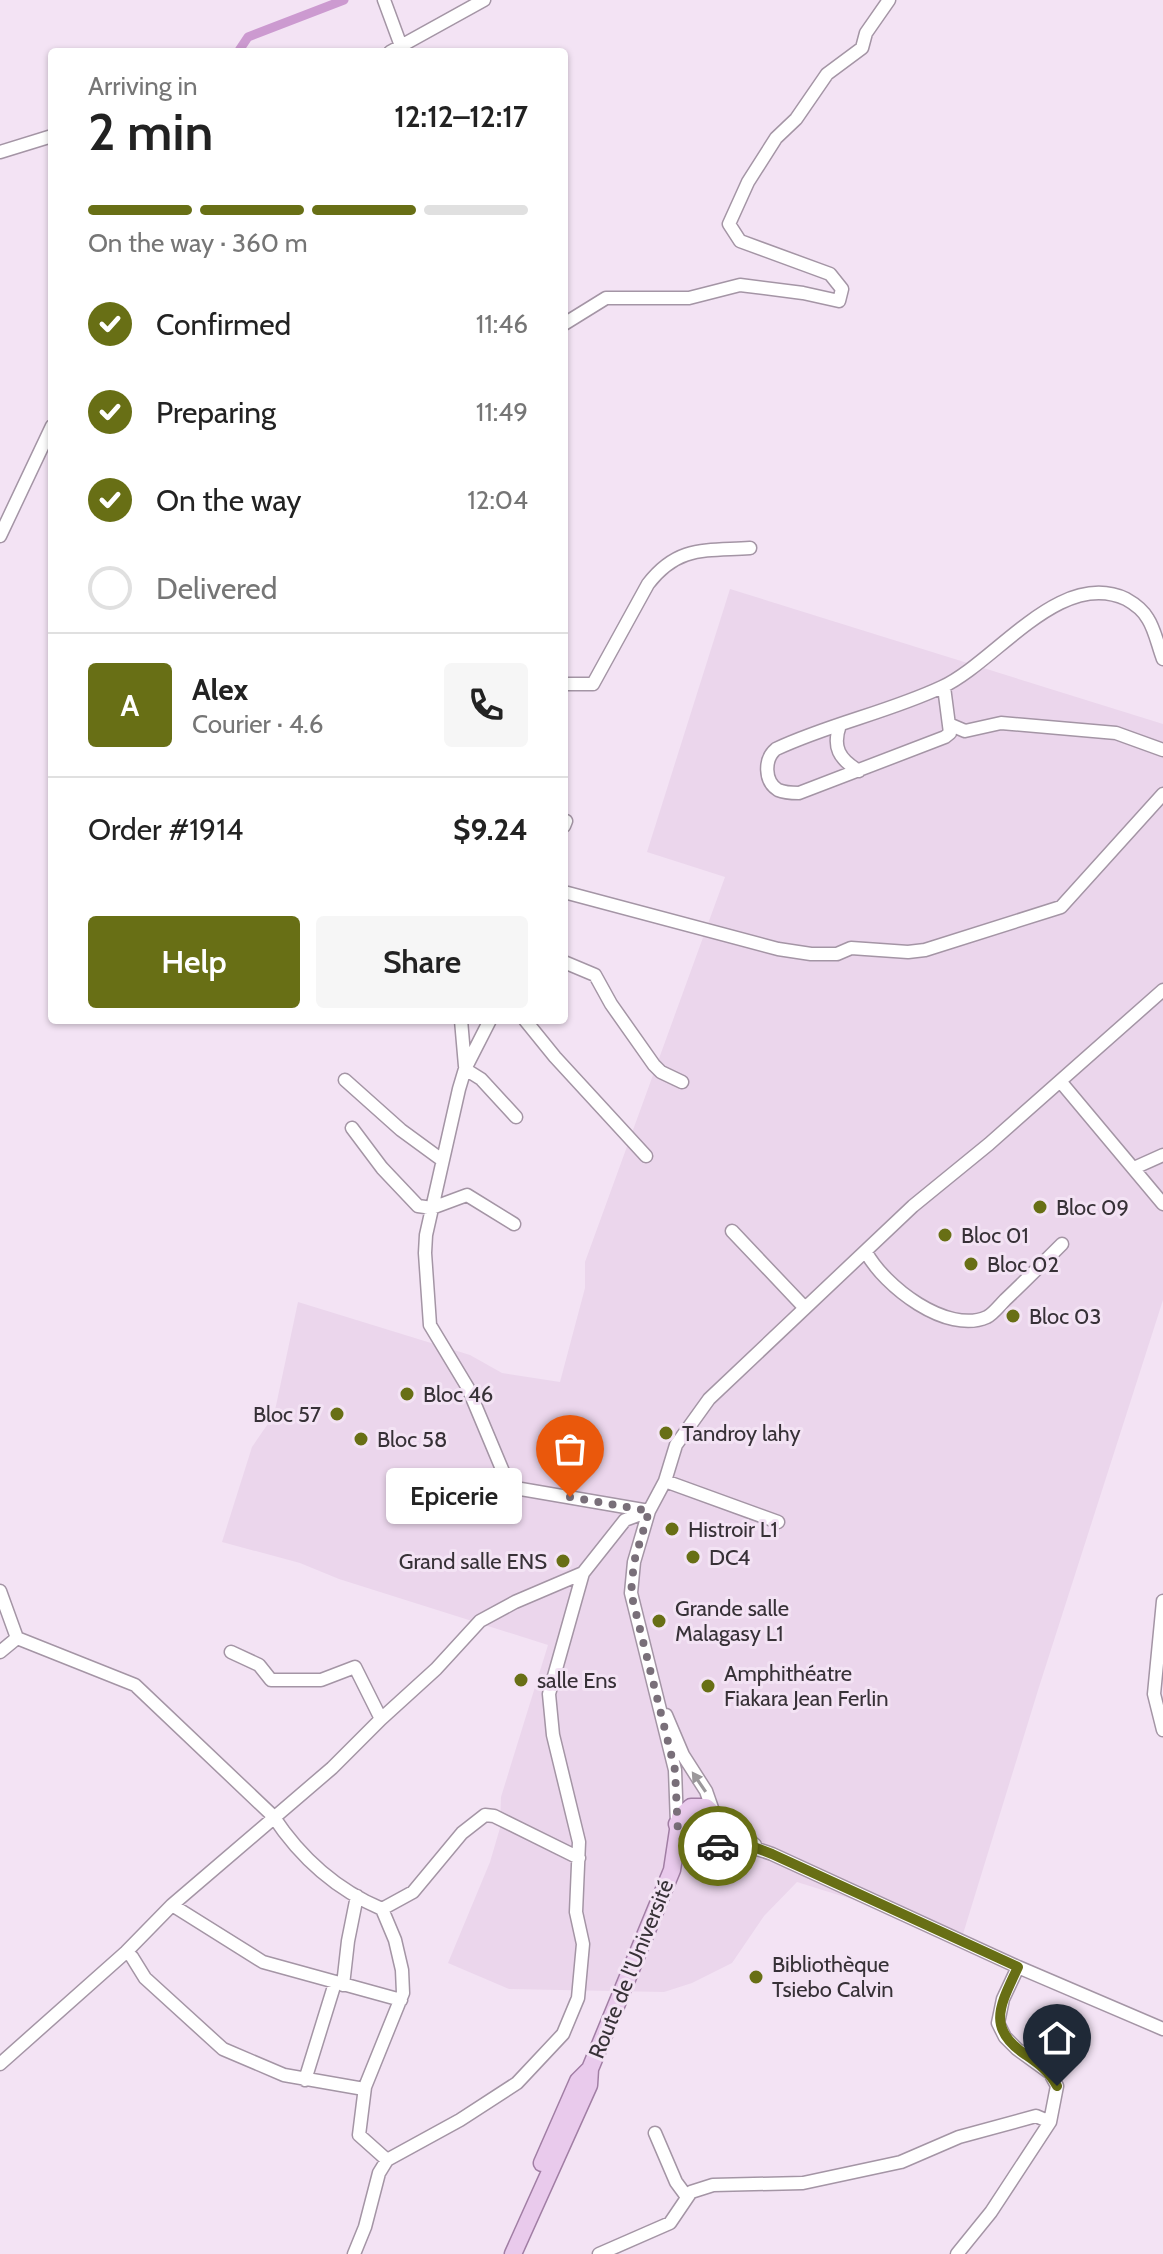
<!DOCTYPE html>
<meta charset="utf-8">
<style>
body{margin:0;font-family:Cabin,sans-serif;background:#f6f6f6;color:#222;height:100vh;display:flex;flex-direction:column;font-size:30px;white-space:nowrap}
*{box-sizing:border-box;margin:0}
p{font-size:26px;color:#767676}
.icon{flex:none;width:44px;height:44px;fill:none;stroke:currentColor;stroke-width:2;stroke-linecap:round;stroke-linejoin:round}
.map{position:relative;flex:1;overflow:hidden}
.panel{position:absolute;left:48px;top:48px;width:520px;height:976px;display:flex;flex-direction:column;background:#fff;border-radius:8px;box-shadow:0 2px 6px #0004}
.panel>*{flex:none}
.pin{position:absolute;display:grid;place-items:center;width:68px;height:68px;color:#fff;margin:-82px -34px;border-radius:50% 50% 50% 0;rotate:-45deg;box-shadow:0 0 8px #0007}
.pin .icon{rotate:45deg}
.courier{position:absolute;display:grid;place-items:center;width:80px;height:80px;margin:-40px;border:6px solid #686f15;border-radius:50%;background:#fff;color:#222;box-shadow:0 2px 10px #0007}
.bubble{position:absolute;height:56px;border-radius:8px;background:#fff;box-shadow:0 2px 6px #0004;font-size:26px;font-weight:600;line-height:56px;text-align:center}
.overview em{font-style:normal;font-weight:600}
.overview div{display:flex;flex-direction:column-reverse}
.overview{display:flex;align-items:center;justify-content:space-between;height:136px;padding:0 40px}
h1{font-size:52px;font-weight:600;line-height:60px}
.bar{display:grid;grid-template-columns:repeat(4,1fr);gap:12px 8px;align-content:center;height:96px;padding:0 40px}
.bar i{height:10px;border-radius:6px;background:#e0e0e0}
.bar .current{background:#686f15}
.bar p{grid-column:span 4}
.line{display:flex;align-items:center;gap:20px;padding:0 40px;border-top:2px solid #e0e0e0}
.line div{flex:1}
.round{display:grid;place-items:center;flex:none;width:84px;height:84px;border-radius:8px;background:#f6f6f6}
ol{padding:0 40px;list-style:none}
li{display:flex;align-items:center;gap:24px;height:88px}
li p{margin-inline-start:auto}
li .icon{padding:8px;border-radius:50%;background:#686f15;color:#fff;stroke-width:4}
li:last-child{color:#767676}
li i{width:44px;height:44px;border:4px solid #e0e0e0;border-radius:50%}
.action{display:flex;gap:16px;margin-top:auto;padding:16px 40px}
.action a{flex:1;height:92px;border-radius:8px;background:#686f15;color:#fff;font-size:32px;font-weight:600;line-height:92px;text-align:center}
.action a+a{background:#f6f6f6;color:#222}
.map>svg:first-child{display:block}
.built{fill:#ebd6ec}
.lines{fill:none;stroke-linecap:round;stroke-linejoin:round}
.canal{stroke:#cc9ad0;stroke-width:9}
.minor-casing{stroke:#a495a5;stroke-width:15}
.major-casing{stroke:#a17ea4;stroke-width:19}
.minor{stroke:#fff;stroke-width:12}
.major{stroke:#e9caec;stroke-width:16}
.oneway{fill:#9b989b}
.done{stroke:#796f79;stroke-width:8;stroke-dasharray:0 14.4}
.route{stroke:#686f15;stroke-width:10}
.poi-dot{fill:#686f15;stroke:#f3e3f4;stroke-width:3}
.labels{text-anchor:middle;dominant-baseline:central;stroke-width:6;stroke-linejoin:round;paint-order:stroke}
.poi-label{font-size:22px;fill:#373137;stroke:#f3e3f4;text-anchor:start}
.street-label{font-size:22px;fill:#373137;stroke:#f3e3f4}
</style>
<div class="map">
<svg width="1163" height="2254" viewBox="0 0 1163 2254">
<rect width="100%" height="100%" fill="#f3e3f4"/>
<path class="built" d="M730 589 1163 724V1300L1039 1687 963 1934 797 1882 764 1916 732 1963 692 1983 664 1992 509 1989 448 1963 490 1862 500 1828 501 1797 548 1645 339 1579 300 1563 222 1542 252 1447 274 1415 298 1302 470 1355 502 1373 560 1382 585 1288V1262L725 877 647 852Z"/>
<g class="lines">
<path class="canal" d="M238 52 248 37 344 0"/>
<g class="minor-casing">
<path id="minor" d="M384 0 401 46
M390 52 484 0
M0 152 52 136
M564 324 606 298H689L740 285 803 293 839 301 842 289 830 274 740 241 729 224 748 182 776 138 796 119 827 74 862 48 866 33 889 0
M0 536 52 426
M564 684H593L648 584C678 545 706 551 750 548
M944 687 950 733 945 737 799 793C791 793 785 793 778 790 764 781 764 759 776 749 829 724 889 712 942 687 996 662 1060 568 1126 599 1135 604 1143 610 1148 619 1155 630 1158 646 1163 659
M840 725C832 747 839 759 859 771
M951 725 965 731 1001 723 1116 733 1163 750
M564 826 566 821
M564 892 778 949 811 954H837L851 948 908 952 925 950 1061 907 1163 794
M564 962 595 975 611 1004 654 1065 661 1072 682 1082
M461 1020 465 1066
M490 1020 465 1069 459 1089 426 1235 425 1253 430 1325 468 1388 507 1481 515 1488 649 1511
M525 1020 555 1057 646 1156
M465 1069 481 1079 516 1117
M345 1080 401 1130 442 1160
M1060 1081 1163 1204
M352 1128 382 1168 418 1206 432 1208 467 1195 514 1224
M1134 1168 1163 1155
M732 1231 805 1308
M866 1252C884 1286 947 1335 987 1317 993 1314 1000 1305 1005 1300 1024 1282 1043 1263 1062 1244
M665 1481 778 1522
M396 1491 412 1496 445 1495 455 1485 464 1483 515 1488
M0 1591 17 1638 0 1652
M1163 1601 1154 1694 1163 1730
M17 1638 135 1685 273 1816C300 1857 337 1890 382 1909
M231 1652 259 1665 271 1680H321L355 1667 381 1719
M666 1715 683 1755 706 1791 713 1811 755 1845
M677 1824 675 1770 631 1593 634 1562 649 1511 665 1481 676 1445 709 1399 913 1206 989 1144 1163 990
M706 1848C730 1844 749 1845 772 1854L1018 1967 1163 2029
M172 1905 263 1962 401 2000
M126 1952 132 1957 145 1978 223 2049 284 2075 364 2089
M343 1985 348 1941 357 1896
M0 2064 126 1952 172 1905 332 1768 381 1719 436 1669 480 1621 515 1602 583 1573 625 1520 649 1511
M305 2080 335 1983
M655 2133 676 2182 687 2197
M387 2160 359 2135 365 2087 403 1993 402 1970 395 1940 382 1909 413 1892 462 1833 485 1815 494 1816 579 1858
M354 2254 365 2227 379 2173 387 2160 460 2120 517 2083 563 2034 578 1998 583 1944 576 1912 579 1842 553 1735 549 1694 583 1573
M599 2254 670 2223 691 2192 713 2185 803 2183 901 2162 959 2137 1036 2116 1050 2122
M957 2254 991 2212 1050 2122 1057 2086 1050 2073 1017 2049 1005 2037 998 2023 1003 1999 1018 1967"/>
</g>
<g class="major-casing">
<path id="major" d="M542 2163 578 2081 590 2069
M513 2254 589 2085 590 2069 672 1870 680 1817 691 1807H706L717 1817 719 1832 712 1844 697 1848 682 1840 677 1824"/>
</g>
<use href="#minor" class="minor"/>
<use href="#major" class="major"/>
</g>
<defs><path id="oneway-solid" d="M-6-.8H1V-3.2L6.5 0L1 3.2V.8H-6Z" transform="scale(2)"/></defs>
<use class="oneway" href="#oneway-solid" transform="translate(699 1782) rotate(-124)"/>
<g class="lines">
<path class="done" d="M570 1497 649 1511 634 1562 631 1593 675 1770 678 1833 688 1846 697 1848 718 1846"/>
<path class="route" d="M718 1846H751L772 1854 1018 1967C1001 2004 985 2028 1026 2055 1039 2064 1049 2071 1057 2086"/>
</g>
<g class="poi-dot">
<circle cx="1040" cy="1207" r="8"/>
<circle cx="945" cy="1235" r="8"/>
<circle cx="971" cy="1264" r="8"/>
<circle cx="1013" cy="1316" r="8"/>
<circle cx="407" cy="1394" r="8"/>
<circle cx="337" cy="1414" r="8"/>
<circle cx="666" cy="1433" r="8"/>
<circle cx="361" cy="1439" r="8"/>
<circle cx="672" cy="1529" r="8"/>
<circle cx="693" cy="1557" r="8"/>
<circle cx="563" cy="1561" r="8"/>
<circle cx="659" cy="1621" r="8"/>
<circle cx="521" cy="1680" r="8"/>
<circle cx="708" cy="1686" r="8"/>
<circle cx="756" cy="1977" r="8"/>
</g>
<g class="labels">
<g class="poi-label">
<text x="1056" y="1207">Bloc 09</text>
<text x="961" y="1235">Bloc 01</text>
<text x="987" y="1264">Bloc 02</text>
<text x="1029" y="1316">Bloc 03</text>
<text x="423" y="1394">Bloc 46</text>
<text x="321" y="1414" text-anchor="end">Bloc 57</text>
<text x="682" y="1433">Tandroy lahy</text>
<text x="377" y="1439">Bloc 58</text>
<text x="688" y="1529">Histroir L1</text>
<text x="709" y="1557">DC4</text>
<text x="547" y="1561" text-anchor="end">Grand salle ENS</text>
<text x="675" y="1608">Grande salle<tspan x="675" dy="25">Malagasy L1</tspan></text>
<text x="724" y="1673">Amphithéatre<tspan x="724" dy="25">Fiakara Jean Ferlin</tspan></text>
<text x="537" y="1680">salle Ens</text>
<text x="772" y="1964">Bibliothèque<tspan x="772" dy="25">Tsiebo Calvin</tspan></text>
</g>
<g class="street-label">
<text transform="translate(631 1969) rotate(-68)">Route de l'Université</text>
</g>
</g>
</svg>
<div class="pin" style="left:570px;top:1497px;background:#ea580c"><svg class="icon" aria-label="bag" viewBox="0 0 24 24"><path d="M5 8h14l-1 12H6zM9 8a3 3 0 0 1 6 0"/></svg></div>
<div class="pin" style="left:1057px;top:2086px;background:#1f2937"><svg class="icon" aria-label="home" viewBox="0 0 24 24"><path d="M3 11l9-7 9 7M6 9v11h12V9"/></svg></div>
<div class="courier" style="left:718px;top:1846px"><svg class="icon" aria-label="car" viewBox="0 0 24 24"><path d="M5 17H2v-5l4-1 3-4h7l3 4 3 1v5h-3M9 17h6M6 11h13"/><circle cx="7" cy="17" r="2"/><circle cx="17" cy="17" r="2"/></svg></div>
<div class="bubble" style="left:386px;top:1468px;width:136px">Epicerie</div>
<section class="panel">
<div class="overview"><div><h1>2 min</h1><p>Arriving in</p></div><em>12:12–12:17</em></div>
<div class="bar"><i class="current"></i><i class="current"></i><i class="current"></i><i></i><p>On the way · 360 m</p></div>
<ol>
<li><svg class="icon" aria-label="check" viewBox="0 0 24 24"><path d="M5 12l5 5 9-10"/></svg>Confirmed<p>11:46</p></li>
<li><svg class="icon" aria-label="check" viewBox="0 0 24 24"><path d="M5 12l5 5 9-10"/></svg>Preparing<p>11:49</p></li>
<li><svg class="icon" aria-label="check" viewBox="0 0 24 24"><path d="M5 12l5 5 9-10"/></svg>On the way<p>12:04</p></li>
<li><i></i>Delivered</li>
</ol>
<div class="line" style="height:144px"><b class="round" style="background:#686f15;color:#fff">A</b><div><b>Alex</b><p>Courier · 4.6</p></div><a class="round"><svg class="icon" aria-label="phone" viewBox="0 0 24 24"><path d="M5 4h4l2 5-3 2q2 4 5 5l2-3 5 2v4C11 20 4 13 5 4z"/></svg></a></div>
<div class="line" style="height:104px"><div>Order #1914</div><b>$9.24</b></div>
<div class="action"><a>Help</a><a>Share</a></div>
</section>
</div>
